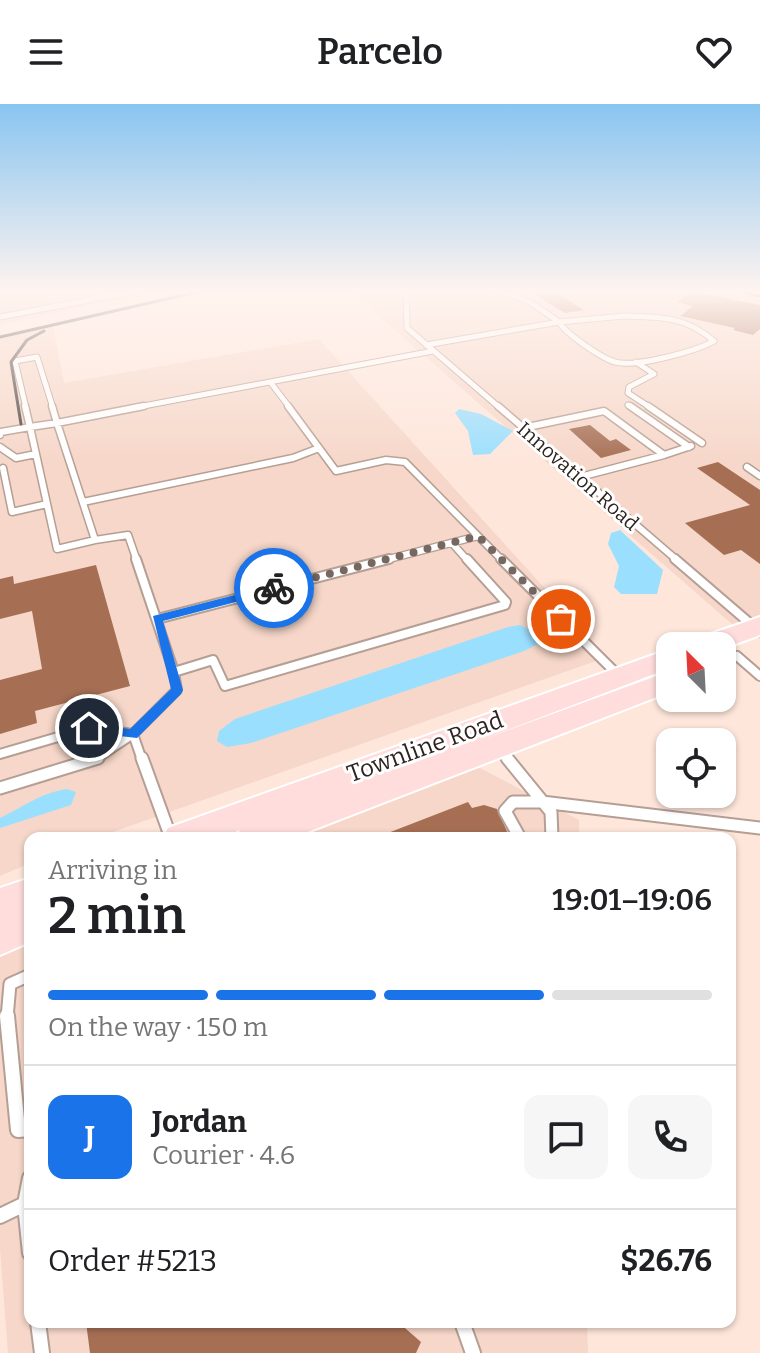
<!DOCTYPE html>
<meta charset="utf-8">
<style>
body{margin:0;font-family:Bitter,serif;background:#f6f6f6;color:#202124;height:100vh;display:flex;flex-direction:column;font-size:30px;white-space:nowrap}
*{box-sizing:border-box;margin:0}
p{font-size:26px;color:#757577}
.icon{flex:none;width:44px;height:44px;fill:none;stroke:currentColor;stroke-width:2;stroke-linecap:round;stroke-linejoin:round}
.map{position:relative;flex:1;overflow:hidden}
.sheet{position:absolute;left:24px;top:728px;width:712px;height:496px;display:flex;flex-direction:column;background:#fff;border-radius:16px;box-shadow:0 2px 6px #0004}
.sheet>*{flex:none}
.needle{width:52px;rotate:336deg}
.fabs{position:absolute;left:656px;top:528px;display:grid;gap:16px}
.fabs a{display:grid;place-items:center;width:80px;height:80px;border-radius:16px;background:#fff;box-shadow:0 2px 6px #0004;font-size:40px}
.pin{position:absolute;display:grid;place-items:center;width:68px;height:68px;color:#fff;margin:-34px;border:4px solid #fff;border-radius:50%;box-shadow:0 2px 8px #0007}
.courier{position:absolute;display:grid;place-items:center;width:80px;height:80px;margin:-40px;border:6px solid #1a73e8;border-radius:50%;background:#fff;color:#222;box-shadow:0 2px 10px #0007}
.headline em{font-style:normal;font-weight:600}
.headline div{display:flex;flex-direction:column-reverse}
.headline{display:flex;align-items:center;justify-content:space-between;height:136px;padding:0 24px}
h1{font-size:52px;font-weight:600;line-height:60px}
.bar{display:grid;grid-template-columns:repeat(4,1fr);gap:12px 8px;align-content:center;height:96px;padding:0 24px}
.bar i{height:10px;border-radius:6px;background:#e0e0e0}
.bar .selected{background:#1a73e8}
.bar p{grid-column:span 4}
.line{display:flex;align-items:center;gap:20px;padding:0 24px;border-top:2px solid #e0e0e0}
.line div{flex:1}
.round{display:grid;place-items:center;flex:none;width:84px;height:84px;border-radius:16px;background:#f6f6f6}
header{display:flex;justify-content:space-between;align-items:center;height:104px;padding:0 24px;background:#fff;font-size:36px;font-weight:600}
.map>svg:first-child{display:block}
.built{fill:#f6d7c9}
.water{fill:#9bdffe}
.building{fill:#a66f54}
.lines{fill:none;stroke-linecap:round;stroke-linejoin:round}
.service-far4-casing{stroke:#b59f94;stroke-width:7}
.service-far3-casing{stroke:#b59f94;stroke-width:9}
.service-far2-casing{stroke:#b59f94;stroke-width:12}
.service-far1-casing{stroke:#b59f94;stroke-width:15}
.service-casing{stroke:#b59f94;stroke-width:18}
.primary-casing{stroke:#fff;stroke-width:4}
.service-far4{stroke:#fff;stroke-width:5}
.service-far3{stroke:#fff;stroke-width:6}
.service-far2{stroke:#fff;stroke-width:8}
.service-far1{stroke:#fff;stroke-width:11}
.service{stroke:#fff;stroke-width:14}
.primary{fill:#fedddc;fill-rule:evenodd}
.rail{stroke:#4d423d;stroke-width:3}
.route{fill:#1a73e8}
.done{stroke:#766861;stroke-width:8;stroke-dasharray:0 14.4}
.labels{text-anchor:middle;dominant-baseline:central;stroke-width:6;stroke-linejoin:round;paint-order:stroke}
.far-street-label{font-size:20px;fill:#2d2420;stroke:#fff}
.street-label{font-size:24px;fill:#2d2420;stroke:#fff}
</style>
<header><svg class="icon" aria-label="menu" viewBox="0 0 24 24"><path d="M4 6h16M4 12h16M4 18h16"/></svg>Parcelo<svg class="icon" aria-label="heart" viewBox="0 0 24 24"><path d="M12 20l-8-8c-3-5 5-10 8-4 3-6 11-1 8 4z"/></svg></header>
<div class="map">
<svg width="760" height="1249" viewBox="0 0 760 1249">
<rect width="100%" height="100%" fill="#fee6db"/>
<path class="built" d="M0 186H162L0 221Z
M349 186H715L760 196V512L733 521Z
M53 222 64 279 319 235 607 553 96 734H30V759L0 772V235Z
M478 663 579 716V734H293Z
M30 835V1218H587L588 1249H8L0 1145V846Z"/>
<path class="water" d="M459 305 481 310 513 327 490 350 473 351 468 327 455 309Z
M620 426 663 466 657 490H621L614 483 619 462 608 440 611 429Z
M520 521 541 532 540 539 524 547 251 639 227 643 217 637 219 627 235 615 508 523Z
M67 685 76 688 71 701 0 724V714C23 703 40 689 67 685Z"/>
<path class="building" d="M527 186H552L584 206 565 209Z
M691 187 760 201V225L753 231 733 226 735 224 680 212 693 202 677 198Z
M590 321 610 337 616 335 631 346 601 354 569 325Z
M718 358 760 386V460L741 446 724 451 685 419 750 401 697 364Z
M96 461 130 582 35 607 37 619 0 630V576L42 565 32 507 0 515V475L13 472 14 480Z
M468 698 472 704 484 701 497 705 510 734H375Z
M86 1218H398L421 1238 416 1249H90Z"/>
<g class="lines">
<g class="service-far4-casing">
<path id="service-far4" d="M406 186 407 224 500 304
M496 186 530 198 559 218
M624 212C661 213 685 212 714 237 696 247 635 264 615 258 601 254 565 229 559 218Z
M0 213 140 186
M426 241 559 218
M636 258 654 270 629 283 628 289 651 304
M271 279 290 304
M628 301 633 304
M26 304 15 257 37 253 53 304
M133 304 433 247"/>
</g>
<g class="service-far3-casing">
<path id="service-far3" d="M25 302 30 323
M288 302 336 367 386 356 405 358 478 432
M498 302 678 457
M630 302 689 343
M648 302 702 339
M30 323 57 445 95 436
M30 323 57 319 52 302
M523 324 604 307 664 351 580 373
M0 331 1 328 30 323
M0 343 16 354 36 350
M664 351 691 342
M747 363 760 372
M3 364 12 408 47 400
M83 398 293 354 319 344
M452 439 468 457
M137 457 128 431 95 436 57 319 144 302
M381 457 478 432 503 457"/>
</g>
<g class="service-far2-casing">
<path id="service-far2" d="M501 455 619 572
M675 455 760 528
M157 515 389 455
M737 552 760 572
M174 568 213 556 225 582 505 501 506 498 467 455
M133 630 142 656
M499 644 508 656
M0 650 89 624 133 630
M94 656 133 630 177 586 174 568 136 455"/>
</g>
<g class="service-far1-casing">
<path id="service-far1" d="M142 654 171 734
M507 654 551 708 552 734
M0 684 98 654
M520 734 505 707 513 698H542L760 724
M7 914 10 880 30 871"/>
</g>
<g class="service-casing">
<path id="service" d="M7 912 18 1026 30 1025
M30 1074 25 1100 30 1149
M0 1112 29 1098
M38 1218 42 1249
M462 1218 473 1249"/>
</g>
<g class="primary-casing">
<path id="primary" d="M760 513V531L722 545V542H689L693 536Z
M670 545V564L468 641 670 567V588L292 734H236L240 726 219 734H163L168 724Z
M30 774V838L0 851V784Z"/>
</g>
<use href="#service-far4" class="service-far4"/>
<use href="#service-far3" class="service-far3"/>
<use href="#service-far2" class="service-far2"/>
<use href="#service-far1" class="service-far1"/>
<use href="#service" class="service"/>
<use href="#primary" class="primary"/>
<path class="rail" d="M732 186 760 192
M0 233 206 186
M21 320 11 258 27 236 44 227"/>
</g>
<linearGradient id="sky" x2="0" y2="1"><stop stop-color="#89c5f1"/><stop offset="0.52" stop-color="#fff4ef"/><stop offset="1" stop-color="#fff4ef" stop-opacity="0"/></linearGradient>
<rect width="760" height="361" fill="url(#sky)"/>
<path class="route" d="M274 481 279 484 278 487 163 517 183 586 181 590 137 634 85 628V621L89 619 130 625 171 585 153 512Z"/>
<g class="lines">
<path class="done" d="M274 484 478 432 561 515"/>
</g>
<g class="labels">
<g class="far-street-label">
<text transform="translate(578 372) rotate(41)">Innovation Road</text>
</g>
<g class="street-label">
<text transform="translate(425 643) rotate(-20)">Townline Road</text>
</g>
</g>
</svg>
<div class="fabs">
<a><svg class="needle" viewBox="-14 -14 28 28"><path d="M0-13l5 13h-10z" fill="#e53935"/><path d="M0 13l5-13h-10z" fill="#757577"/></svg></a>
<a><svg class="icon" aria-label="locate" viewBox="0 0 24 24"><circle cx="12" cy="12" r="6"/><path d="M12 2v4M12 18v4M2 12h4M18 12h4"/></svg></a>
</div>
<div class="pin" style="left:561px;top:515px;background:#ea580c"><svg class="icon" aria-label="bag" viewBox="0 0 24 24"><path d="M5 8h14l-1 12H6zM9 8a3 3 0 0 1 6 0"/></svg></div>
<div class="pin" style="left:89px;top:624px;background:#1f2937"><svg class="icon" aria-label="home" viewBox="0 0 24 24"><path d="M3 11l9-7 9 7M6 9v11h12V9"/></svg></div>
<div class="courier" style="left:274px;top:484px"><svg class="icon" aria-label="bike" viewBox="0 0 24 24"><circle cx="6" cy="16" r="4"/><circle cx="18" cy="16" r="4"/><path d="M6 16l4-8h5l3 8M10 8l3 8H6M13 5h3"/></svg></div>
<section class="sheet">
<div class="headline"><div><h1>2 min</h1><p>Arriving in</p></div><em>19:01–19:06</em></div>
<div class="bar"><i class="selected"></i><i class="selected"></i><i class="selected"></i><i></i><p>On the way · 150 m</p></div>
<div class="line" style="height:144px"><b class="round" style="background:#1a73e8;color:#fff">J</b><div><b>Jordan</b><p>Courier · 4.6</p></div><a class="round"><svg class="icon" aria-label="chat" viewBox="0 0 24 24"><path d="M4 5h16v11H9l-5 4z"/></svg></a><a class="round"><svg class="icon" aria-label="phone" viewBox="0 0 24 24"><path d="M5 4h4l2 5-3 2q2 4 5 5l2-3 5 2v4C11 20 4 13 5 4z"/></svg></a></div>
<div class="line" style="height:104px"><div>Order #5213</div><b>$26.76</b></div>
</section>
</div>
